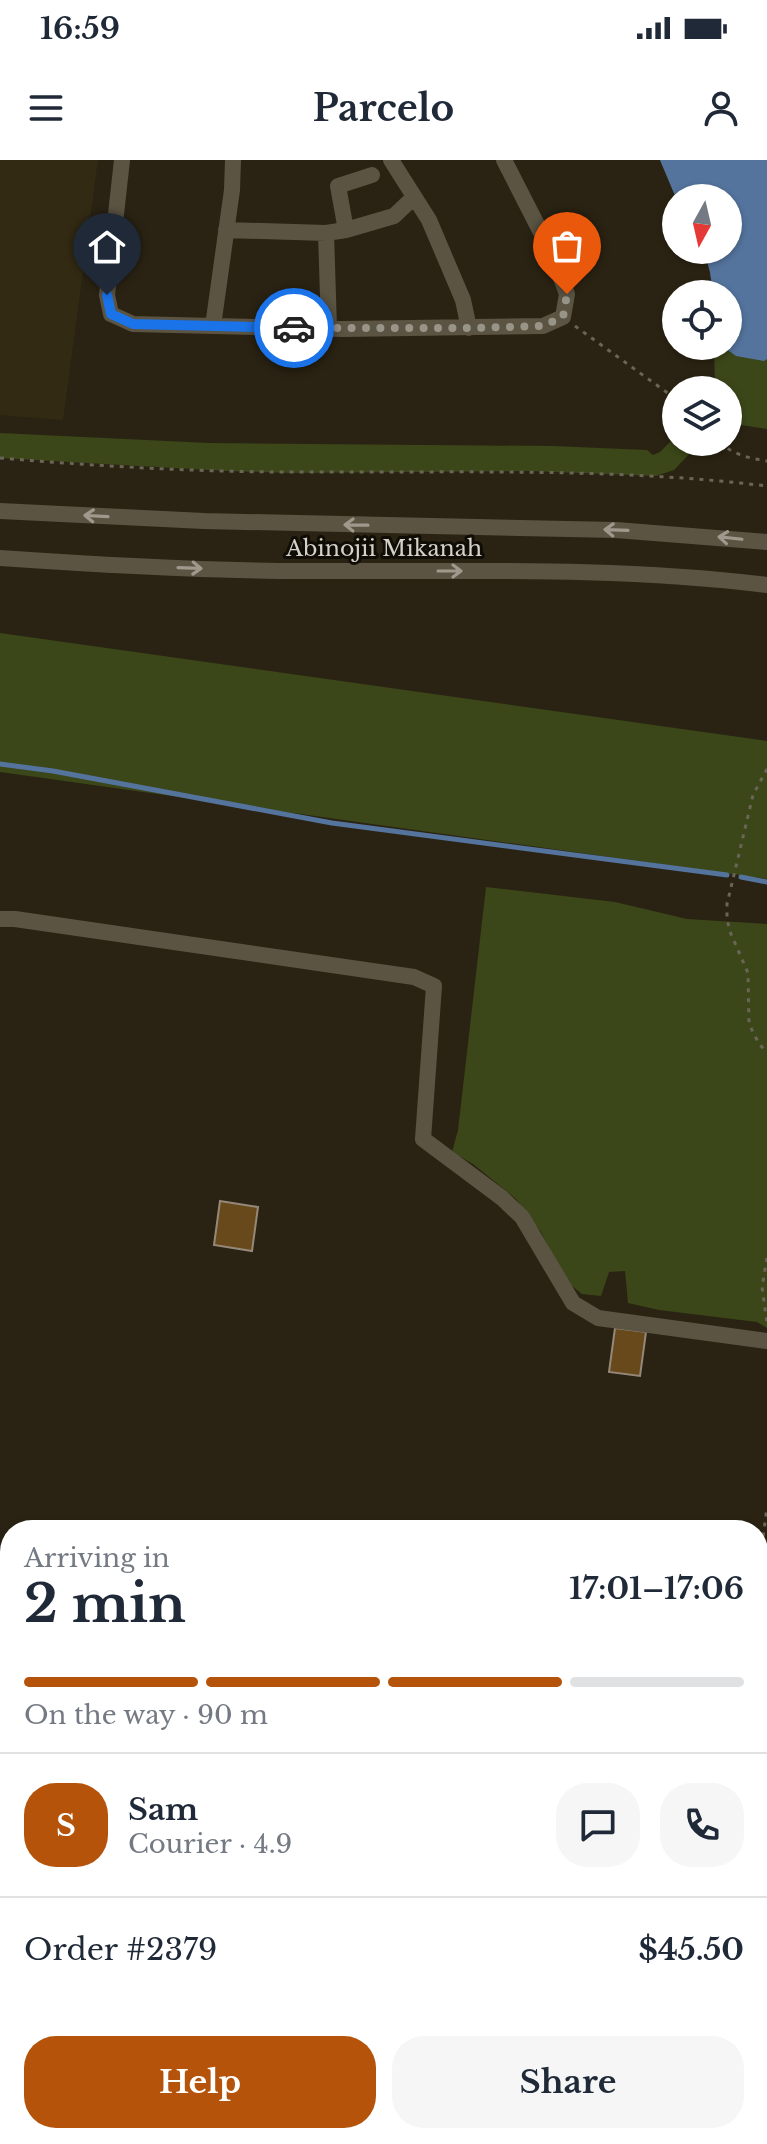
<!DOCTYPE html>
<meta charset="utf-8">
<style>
body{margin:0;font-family:"Libre Baskerville",serif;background:#f6f6f7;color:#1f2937;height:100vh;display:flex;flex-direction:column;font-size:30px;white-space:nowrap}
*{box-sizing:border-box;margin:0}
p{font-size:26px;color:#747a83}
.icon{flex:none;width:44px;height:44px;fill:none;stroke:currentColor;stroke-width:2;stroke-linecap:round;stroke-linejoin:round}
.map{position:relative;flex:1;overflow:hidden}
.drawer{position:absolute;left:0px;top:1360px;width:768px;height:624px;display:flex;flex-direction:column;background:#fff;border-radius:32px 32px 0 0;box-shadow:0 2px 6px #0004}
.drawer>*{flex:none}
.needle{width:52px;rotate:188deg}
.tools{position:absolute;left:662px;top:24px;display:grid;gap:16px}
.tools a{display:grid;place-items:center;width:80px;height:80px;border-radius:50%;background:#fff;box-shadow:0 2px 6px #0004;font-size:40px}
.pin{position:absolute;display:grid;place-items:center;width:68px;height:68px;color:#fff;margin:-82px -34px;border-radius:50% 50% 50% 0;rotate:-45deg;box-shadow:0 0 8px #0007}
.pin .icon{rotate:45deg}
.courier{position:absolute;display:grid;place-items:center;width:80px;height:80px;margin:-40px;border:6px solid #1a73e8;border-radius:50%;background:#fff;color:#222;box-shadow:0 2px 10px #0007}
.summary em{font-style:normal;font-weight:700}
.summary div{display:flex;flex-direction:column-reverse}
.summary{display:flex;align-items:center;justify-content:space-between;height:136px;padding:0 24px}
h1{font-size:52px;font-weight:700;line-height:60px}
.bar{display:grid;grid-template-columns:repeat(4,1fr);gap:12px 8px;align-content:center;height:96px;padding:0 24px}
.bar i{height:10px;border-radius:6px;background:#e0e1e3}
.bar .active{background:#b45309}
.bar p{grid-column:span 4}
.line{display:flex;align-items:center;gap:20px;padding:0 24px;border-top:2px solid #e0e1e3}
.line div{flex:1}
.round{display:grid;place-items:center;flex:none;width:84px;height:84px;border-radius:32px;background:#f6f6f7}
.primary-button{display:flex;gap:16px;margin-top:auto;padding:16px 24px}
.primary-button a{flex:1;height:92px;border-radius:32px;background:#b45309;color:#fff;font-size:32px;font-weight:700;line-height:92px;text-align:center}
.primary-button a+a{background:#f6f6f7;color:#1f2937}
.status{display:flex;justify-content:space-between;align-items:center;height:56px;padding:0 40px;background:#fff;direction:ltr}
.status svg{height:22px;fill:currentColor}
header{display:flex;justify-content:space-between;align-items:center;height:104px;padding:0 24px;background:#fff;font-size:36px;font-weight:700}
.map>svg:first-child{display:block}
.built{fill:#332a13}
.green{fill:#3b4619}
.water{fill:#54749d}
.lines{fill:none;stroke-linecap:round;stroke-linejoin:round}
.stream{stroke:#54749d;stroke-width:5}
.building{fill:#67491b;stroke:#958878;stroke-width:2}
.path{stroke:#6b6557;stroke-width:3;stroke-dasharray:4 6;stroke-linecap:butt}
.minor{stroke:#5b5443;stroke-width:16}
.major{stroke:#ad707c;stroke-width:20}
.oneway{stroke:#9e998c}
.done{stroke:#999488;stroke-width:8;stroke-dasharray:0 14.4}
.route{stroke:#1a73e8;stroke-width:10}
.labels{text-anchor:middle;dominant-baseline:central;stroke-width:6;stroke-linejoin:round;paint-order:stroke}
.street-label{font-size:22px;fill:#d5d1c7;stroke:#100d06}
</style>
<div class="status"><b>16:59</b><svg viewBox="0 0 49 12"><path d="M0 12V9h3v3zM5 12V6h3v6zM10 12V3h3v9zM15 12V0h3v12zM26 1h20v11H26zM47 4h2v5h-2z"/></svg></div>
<header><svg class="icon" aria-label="menu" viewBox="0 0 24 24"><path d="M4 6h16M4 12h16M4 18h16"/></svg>Parcelo<svg class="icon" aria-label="person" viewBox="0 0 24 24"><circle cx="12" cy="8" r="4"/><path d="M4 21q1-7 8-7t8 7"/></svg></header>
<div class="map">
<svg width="767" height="1984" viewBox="0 0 767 1984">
<rect width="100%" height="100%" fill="#2a2313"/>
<path class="built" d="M0 0H98L63 260 0 255Z"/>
<path class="green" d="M660 0H767V269L728 263V230H715L714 186H728V134H713L710 112 704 90H728V38H676Z
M0 273 209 283 553 286 647 290 653 295 660 292 676 276V282H694L698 285 674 310 656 316 529 311 289 313 227 311 0 298Z
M0 473 767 581V719L0 612Z
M486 727 615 742 687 759 767 764V1168L757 1162 659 1150 628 1143 625 1111 609 1112 601 1136 582 1134 567 1122 541 1072 516 1039 473 1004 452 992 458 970Z
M767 1380V1454L761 1494 758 1493V1444Z
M767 1640V1754L758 1863V1708Z
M0 1825 10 1827V1974H611L610 1984H0Z
M620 1974H696L695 1984H619Z"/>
<path class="water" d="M660 0H767V199L764 201 736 196 722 186H728V134H713L710 112 704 90H728V38H676Z
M0 1730 10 1731V1809L0 1808Z"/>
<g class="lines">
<path class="stream" d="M0 604 53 611 332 663 727 715
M741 717 767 722"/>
</g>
<path class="building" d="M220 1041 258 1047 252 1091 214 1085Z
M615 1168 646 1172 640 1216 609 1212Z"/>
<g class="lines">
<path class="path" d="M575 166 676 239
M720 282C733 295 749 298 767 301
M0 298C97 306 195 312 292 312 451 313 609 307 767 326
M767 609 753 635 727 744V760L731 774 748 813 749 864 759 884 767 892
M767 1098 762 1127 767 1163
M758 1416 767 1347
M614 1984 616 1974"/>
<path class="minor" d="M122 0 107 135 111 154 133 164 343 169 543 166 563 157 567 134 551 92 504 0
M391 0 429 60 463 140 469 168
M372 15 338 26 346 70 394 56 414 37
M226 70 326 73 346 70
M326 73 329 168
M213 166 232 30 233 0
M0 351 204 361 616 370 767 382
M0 398C101 405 203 411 304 411 459 412 613 406 767 425
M0 759H15L414 817 434 826 423 979 502 1038 522 1057 573 1143 598 1158 767 1181
M758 1502 767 1508
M0 1885 10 1887
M127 1974 130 1984
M530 1974 533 1984
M294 1984 298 1974"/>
<path class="major" d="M758 1641 767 1576
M758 1929 767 1864
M710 1984 712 1974
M750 1984 752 1974"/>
</g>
<defs><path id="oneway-shaft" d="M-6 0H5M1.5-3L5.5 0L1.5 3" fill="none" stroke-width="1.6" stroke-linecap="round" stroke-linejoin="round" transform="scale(2)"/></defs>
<g class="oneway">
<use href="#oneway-shaft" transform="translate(96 356) rotate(-177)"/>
<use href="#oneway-shaft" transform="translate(356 365) rotate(-179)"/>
<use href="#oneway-shaft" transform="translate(616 370) rotate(-178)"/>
<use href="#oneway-shaft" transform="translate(730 378) rotate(-174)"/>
<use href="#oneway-shaft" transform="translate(190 408) rotate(2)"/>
<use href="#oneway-shaft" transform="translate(450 411)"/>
</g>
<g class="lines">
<path class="done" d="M294 168H469L543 166 563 157 567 134"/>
<path class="route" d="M107 135 111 154 133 164 294 168"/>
</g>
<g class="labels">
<g class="street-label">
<text x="384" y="388">Abinojii Mikanah</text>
</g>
</g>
</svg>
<div class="tools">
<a><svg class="needle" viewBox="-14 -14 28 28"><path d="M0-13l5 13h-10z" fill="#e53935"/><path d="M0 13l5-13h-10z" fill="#747a83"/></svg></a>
<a><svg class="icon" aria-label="locate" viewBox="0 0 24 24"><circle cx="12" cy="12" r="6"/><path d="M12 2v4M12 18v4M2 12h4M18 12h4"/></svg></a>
<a><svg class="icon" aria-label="layers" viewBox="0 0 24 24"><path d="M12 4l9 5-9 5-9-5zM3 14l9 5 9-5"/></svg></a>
</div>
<div class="pin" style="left:567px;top:134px;background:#ea580c"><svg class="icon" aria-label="bag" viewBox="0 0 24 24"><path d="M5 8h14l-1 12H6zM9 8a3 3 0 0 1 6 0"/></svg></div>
<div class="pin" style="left:107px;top:135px;background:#1f2937"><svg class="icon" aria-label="home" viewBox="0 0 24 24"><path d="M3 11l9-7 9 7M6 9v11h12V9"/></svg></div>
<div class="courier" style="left:294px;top:168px"><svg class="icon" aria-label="car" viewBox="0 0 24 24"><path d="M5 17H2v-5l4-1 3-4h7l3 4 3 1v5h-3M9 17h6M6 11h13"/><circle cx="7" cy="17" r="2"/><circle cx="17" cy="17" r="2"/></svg></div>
<section class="drawer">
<div class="summary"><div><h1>2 min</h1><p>Arriving in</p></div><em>17:01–17:06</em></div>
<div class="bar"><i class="active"></i><i class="active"></i><i class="active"></i><i></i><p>On the way · 90 m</p></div>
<div class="line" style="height:144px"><b class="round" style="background:#b45309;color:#fff">S</b><div><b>Sam</b><p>Courier · 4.9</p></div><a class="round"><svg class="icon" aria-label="chat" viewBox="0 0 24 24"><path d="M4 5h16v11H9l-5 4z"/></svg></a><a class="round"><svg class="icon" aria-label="phone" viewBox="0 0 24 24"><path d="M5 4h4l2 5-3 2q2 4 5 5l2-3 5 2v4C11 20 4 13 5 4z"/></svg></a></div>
<div class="line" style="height:104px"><div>Order #2379</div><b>$45.50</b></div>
<div class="primary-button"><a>Help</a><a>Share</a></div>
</section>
</div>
